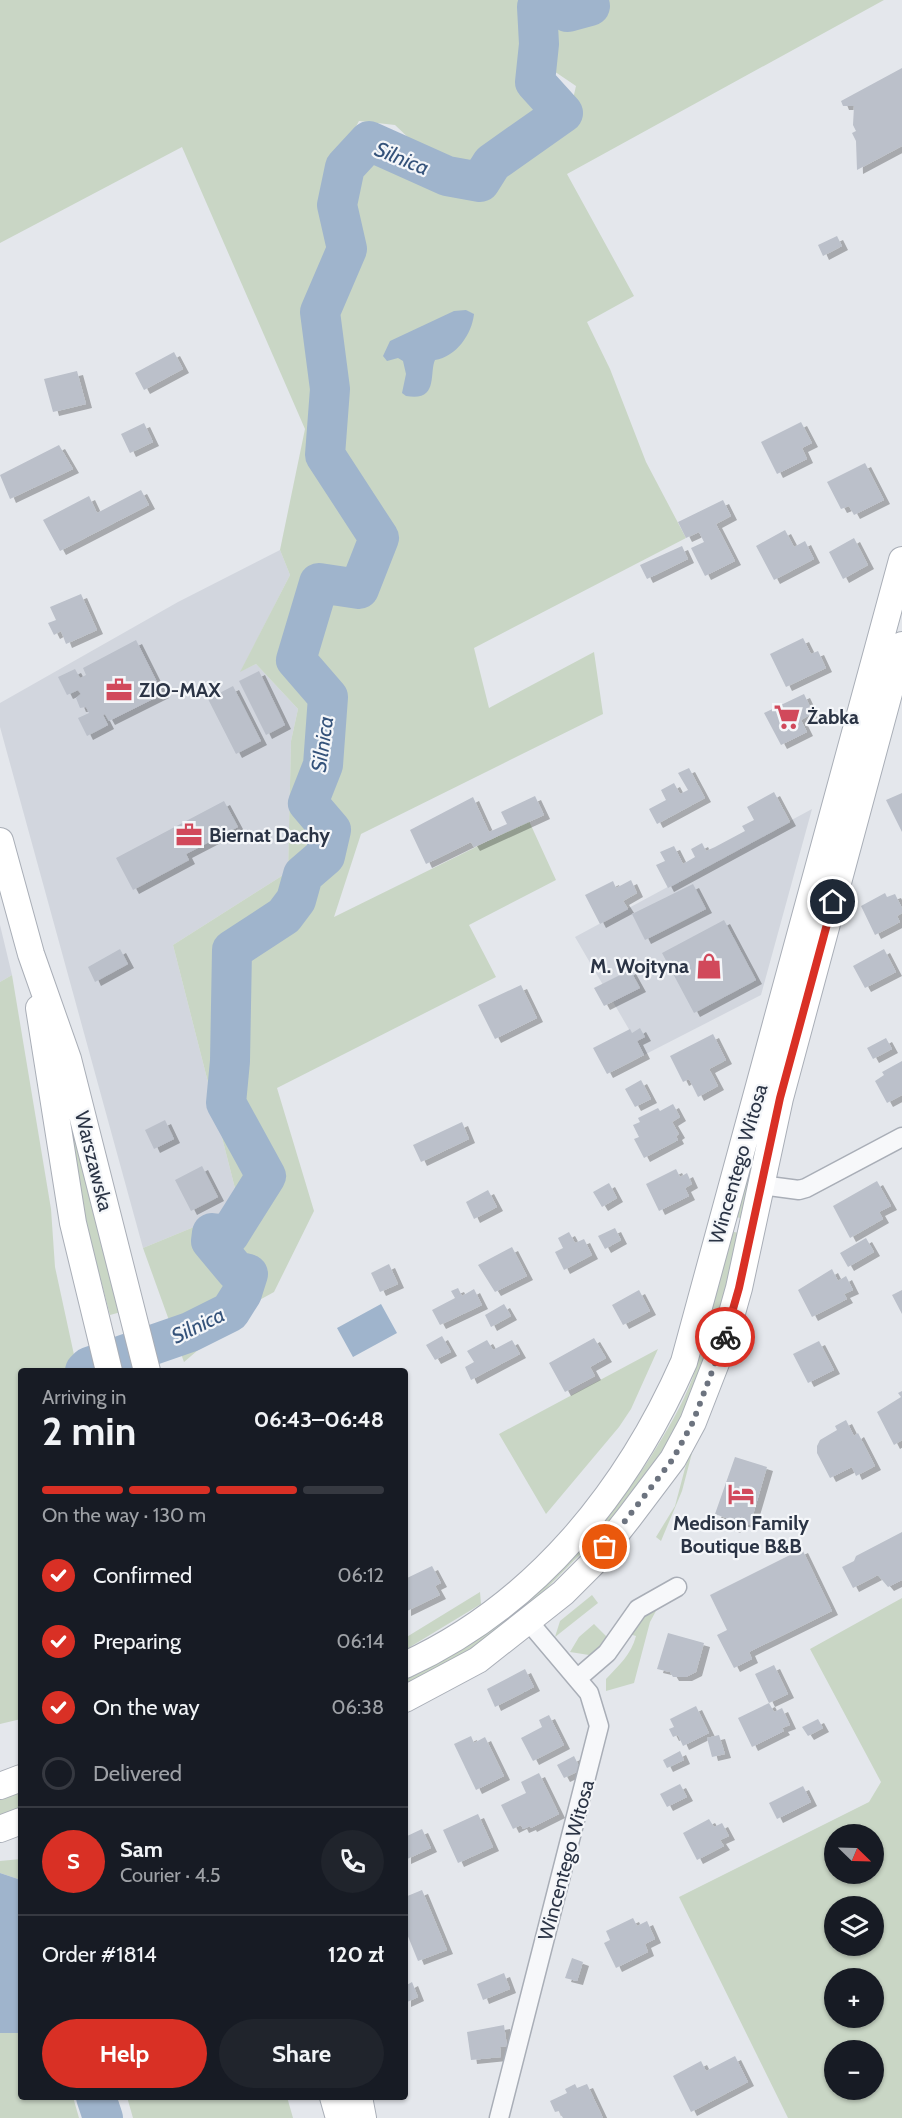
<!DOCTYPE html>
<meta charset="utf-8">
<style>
body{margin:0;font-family:Cabin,sans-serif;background:#20242c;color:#f1f3f6;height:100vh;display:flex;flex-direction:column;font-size:22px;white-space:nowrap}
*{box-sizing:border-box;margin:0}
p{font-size:20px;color:#9ea1a6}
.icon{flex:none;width:33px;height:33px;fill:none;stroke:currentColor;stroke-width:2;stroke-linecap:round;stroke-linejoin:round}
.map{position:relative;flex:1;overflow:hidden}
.side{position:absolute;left:18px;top:1368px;width:390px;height:732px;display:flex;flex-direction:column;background:#171b24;border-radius:6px;box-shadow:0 2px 4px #0004}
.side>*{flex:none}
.needle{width:39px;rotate:113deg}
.controls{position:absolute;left:824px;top:1824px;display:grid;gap:12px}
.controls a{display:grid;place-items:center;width:60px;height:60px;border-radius:50%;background:#171b24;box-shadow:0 2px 4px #0004;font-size:30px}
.pin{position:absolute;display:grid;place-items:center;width:51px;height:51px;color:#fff;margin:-26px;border:3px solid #fff;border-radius:50%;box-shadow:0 2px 6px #0007}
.courier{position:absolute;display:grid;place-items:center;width:60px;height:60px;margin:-30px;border:4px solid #d93025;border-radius:50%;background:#fff;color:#222;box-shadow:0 2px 8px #0007}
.summary em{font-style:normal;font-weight:700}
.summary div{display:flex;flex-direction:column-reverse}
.summary{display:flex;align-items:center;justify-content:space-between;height:102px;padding:0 24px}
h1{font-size:39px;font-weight:700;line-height:45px}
.bar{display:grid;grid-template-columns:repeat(4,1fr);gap:9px 6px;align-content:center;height:72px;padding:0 24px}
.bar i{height:8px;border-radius:4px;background:#363941}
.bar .selected{background:#d93025}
.bar p{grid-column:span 4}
.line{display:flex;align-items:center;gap:15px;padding:0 24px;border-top:2px solid #363941}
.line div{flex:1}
.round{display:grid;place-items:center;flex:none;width:63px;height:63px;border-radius:32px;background:#20242c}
ol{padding:0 24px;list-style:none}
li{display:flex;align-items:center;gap:18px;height:66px}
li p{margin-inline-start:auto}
li .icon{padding:6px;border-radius:50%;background:#d93025;color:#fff;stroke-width:4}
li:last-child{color:#9ea1a6}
li i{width:33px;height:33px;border:3px solid #363941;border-radius:50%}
.cta{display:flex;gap:12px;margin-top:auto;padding:12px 24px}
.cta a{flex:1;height:69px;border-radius:36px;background:#d93025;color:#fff;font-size:24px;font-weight:700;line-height:69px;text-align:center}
.cta a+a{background:#20242c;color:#f1f3f6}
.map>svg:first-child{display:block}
.built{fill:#d2d6de}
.green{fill:#c9d6c5;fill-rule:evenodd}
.water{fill:#9fb4cc}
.pier{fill:#e4e7ec}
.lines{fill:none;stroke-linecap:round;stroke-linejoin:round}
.river{stroke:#9fb4cc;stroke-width:40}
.building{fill:#bbc0ca;filter:url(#shadow)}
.street-casing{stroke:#a9aeb7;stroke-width:21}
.secondary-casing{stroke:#a9aeb7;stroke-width:28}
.street{stroke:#f7f8fa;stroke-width:18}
.secondary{stroke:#fff;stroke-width:26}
.done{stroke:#6c737f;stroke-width:6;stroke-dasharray:0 10.8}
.route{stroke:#d93025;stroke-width:8}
.labels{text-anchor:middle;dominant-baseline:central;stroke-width:4.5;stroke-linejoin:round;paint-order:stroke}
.poi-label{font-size:20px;font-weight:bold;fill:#2b3445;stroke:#f4f6f9;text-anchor:start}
.street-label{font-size:20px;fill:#2b3445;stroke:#f4f6f9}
.water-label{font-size:21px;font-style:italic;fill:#34527a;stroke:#f4f6f9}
</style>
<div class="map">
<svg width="902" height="2118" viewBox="0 0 902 2118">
<defs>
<filter id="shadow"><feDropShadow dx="6" dy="4" stdDeviation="0" flood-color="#0004"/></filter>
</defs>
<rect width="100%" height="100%" fill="#e4e7ec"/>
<path class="built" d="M280 550 290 575 241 671 256 664 298 709 291 741 288 872 173 945 240 1208 143 1248 0 727V703L178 602Z
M812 809 761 995 644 1055 575 937Z
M0 925 12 975 0 982Z"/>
<path class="green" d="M0 0H536L532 3 535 46 530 84 554 93V116L510 142 474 170 431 159 395 125 359 121C332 171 316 184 341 241L313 309C341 294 352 266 361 237L345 204 352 178 372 144 383 145 426 177 479 187 543 142 570 112 576 86 545 65 550 41 549 11 577 21 598 11 601 0H884L567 174 634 296 587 322 610 369 646 462 686 538 474 648 489 708 594 652 603 714 361 834 334 917 529 821 556 880 469 925 496 977 277 1088 314 1211 274 1292 252 1304 184 1362 143 1248 240 1208 173 945 288 872 291 741 298 709 256 664 240 672 290 575 280 550 305 429 182 147 0 243Z
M12 975 51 1209 55 1267 76 1364 68 1371H21V1719L0 1724V982Z
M58 1059 121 1312 110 1315 83 1212Z
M761 1128 745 1219 731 1216Z
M728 1231 740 1233 719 1324 681 1418 669 1442 596 1538 546 1589 473 1648 405 1686V1679C510 1627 597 1546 658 1445 672 1422 688 1394 696 1368 710 1323 717 1276 728 1231Z
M658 1349 631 1409 619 1427 546 1514 499 1434Z
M692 1453 682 1491 661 1541 656 1537 675 1506 688 1457Z
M480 1592 481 1604 405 1650V1638Z
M592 1595 598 1603 555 1637 560 1621Z
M902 1598V2118H788L679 1897 869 1802 881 1782 810 1649ZM834 1834H873V1874H834ZM834 1906H873V1946H834ZM834 1978H873V2018H834ZM834 2050H873V2090H834Z
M657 1609 650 1622 634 1683 606 1691V1679C619 1665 631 1655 636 1636L629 1634 638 1617Z
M594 1624 608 1638 603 1646 589 1655 570 1652 579 1637Z
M21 1792V1808L0 1817V1800Z
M21 1859V1880L0 1873V1861Z
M21 2028V2097H73L79 2118H0V2033H17Z
M127 2097H287L293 2118H133Z"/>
<path class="water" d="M466 310 474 314C472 334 456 357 435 360 429 373 439 402 406 396L402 393 406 374 403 361 398 358 387 361 383 356 390 341 454 311Z
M381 1304 397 1333 353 1357 337 1328Z
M223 1305 229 1318 199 1335 101 1371H68L76 1364 186 1326Z
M0 1873 21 1880V2028L18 2033H0Z"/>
<path class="pier" d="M170 1328 175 1347 134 1362 129 1342Z
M119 1345 124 1366 110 1371H81L78 1360Z"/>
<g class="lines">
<path class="river" d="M556 0 568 12 590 6 588 0
M85 1371 89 1367 190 1332 230 1312 242 1293 248 1274 236 1271 211 1241 212 1233 229 1235 266 1176 226 1103 230 1061 232 950 284 916 296 900 303 875 325 856 331 830 308 803 323 765 328 697 296 660 319 583 359 589 379 538 325 455 330 389 320 312 347 249 337 205 345 167 369 141 447 176 480 182 492 163 563 113 535 82 539 44 537 7 547 0
M96 2097 103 2118"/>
</g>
<path class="building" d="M902 68V146L857 170 856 141 852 133 856 131 853 125 854 106H843L841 101Z
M837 236 842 246 823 256 818 245Z
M174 352 183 369 144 390 135 373Z
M77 371 86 404 53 412 44 379Z
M801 422 812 443 802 448 807 459 777 474 761 442Z
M144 423 153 442 130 453 121 434Z
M59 445 73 469 10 499 0 475Z
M865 463 884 500 854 515 849 506 841 509 827 482Z
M141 490 149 505 60 551 43 520 89 496 97 513Z
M723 500 731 516 716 524 735 561 705 576 691 548 704 542 699 532 686 538 678 522Z
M785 530 794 547 805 541 814 559 774 580 756 546Z
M854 538 868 565 843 579 829 552Z
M682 546 688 559 647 579 640 565Z
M81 594 97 630 66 644 61 631 54 635 48 623 56 620 50 607Z
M803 638 811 654 818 651 826 668 786 687 770 654Z
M136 640 163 694 109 721 105 714 103 715 108 725 87 736 78 718 89 713 86 707 80 708 76 698 81 694 78 690 67 695 58 677 75 669 80 678 86 675 83 668Z
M259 671 285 725 266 735 239 681Z
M233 686 261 741 236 754 208 699Z
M804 694 813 713 801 720 807 732 781 745 764 713Z
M689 768 705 798 657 824 649 809 666 800 661 790 674 783 680 794 688 790 678 773Z
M774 792 790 822 668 888 656 865 665 861 660 852 674 846 683 864 695 857 691 849 702 843 706 851 715 847 745 831 742 826 754 820 747 807Z
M902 793V832L886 800Z
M535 796 544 815 474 847 471 842 426 864 410 830 473 797 489 832 507 824 501 812Z
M224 801 238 827 186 854 189 860 133 890 116 858Z
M631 880 637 893 623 901 628 909 600 924 585 895 613 881 616 888Z
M693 884 706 909 645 940 632 914Z
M885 893 887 897 895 894 902 908V913L897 916 900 922 875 935 861 906Z
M724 920 756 980 694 1013 662 953Z
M120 949 128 964 95 982 88 967Z
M884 949 896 972 865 988 853 966Z
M630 970 640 988 604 1006 594 988Z
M521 985 537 1018 495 1039 478 1005Z
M640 1028 645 1037 637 1041 644 1055 607 1074 593 1048 630 1029 632 1033Z
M713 1034 726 1060 709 1069 718 1086 698 1097 689 1079 683 1082 670 1056Z
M886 1038 892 1049 873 1059 867 1048Z
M902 1061V1095L887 1103 875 1081 884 1075 882 1072Z
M641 1080 651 1099 635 1107 625 1089Z
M673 1104 680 1117 672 1122 679 1134 676 1136 678 1140 644 1158 634 1139 639 1137 633 1125 640 1122 638 1118 658 1108 660 1111Z
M165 1120 174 1139 154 1149 145 1130Z
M462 1122 469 1139 421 1162 413 1145Z
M202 1166 218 1197 191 1211 175 1180Z
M676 1169 680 1177 687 1173 692 1184 685 1188 689 1196 659 1211 646 1184Z
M877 1181 891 1206 879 1212 883 1219 850 1238 833 1206Z
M609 1183 617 1198 602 1207 593 1192Z
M488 1190 497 1207 474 1219 466 1202Z
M615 1228 621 1240 605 1249 598 1236Z
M569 1232 575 1243 584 1239 592 1255 564 1270 555 1252 563 1248 558 1238Z
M866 1238 874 1252 848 1267 840 1253Z
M512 1247 527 1276 495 1292 478 1265Z
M389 1264 398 1284 380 1292 371 1273Z
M832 1269 838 1281 846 1276 853 1290 844 1294 847 1299 812 1317 798 1290Z
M458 1288 462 1296 474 1289 482 1305 440 1325 432 1310 455 1298 451 1291Z
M639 1290 650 1311 623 1325 612 1305Z
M902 1290V1314L892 1295Z
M504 1304 511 1316 491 1327 485 1315Z
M442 1336 451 1352 435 1360 426 1345Z
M594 1338 606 1358 590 1367 595 1376 565 1392 549 1363Z
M487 1340 493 1350 512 1340 520 1354 471 1380 465 1367 474 1362 467 1351Z
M819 1341 834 1370 808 1383 793 1354Z
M902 1391V1440L894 1445 877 1412 901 1397 898 1393Z
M846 1420 854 1436 858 1433 875 1466 856 1476 852 1467 830 1478 817 1453V1446L820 1440 837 1430 835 1426Z
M735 1457 767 1467 750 1525 739 1522 734 1529 727 1526 726 1518 715 1514Z
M902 1532V1580L888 1587 878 1575 853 1588 842 1567 854 1561 856 1556Z
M802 1549 832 1611 749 1652 752 1659 734 1668 717 1635 727 1630 710 1595Z
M432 1566 441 1583 435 1586 440 1595 405 1612V1579Z
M668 1633 704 1643 696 1672 686 1677H673L670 1672 657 1669Z
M774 1665 788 1694 769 1703 755 1674Z
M525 1669 534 1687 495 1707 487 1689Z
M769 1703 774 1712 782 1708 790 1725 782 1728 784 1731 752 1747 738 1718Z
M696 1706 709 1733 683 1746 678 1735 673 1737 669 1729 674 1727 670 1719Z
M549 1715 564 1745 533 1761 521 1738 542 1727 539 1720Z
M818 1719 823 1728 808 1736 802 1727Z
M719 1735 725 1754 712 1757 707 1738Z
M471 1736 474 1743 485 1737 504 1776 476 1790 454 1744Z
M680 1751 684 1760 667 1768 663 1760Z
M574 1756 581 1770 564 1778 557 1765Z
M539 1773 559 1814 531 1828 530 1826 523 1829 521 1825 513 1829 501 1805 526 1793 521 1782Z
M680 1784 687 1797 667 1807 660 1794Z
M803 1786 811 1802 777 1819 769 1803Z
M478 1814 493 1847 458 1863 443 1830Z
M709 1819 714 1827 722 1823 729 1836 720 1840 724 1846 697 1860 683 1833Z
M422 1829 431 1848 405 1860V1837Z
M422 1890 447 1950 418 1961 405 1929V1897Z
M633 1918 637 1926 647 1921 655 1939 645 1944 648 1952 616 1968 604 1943 610 1940 606 1931Z
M572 1958 583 1962 577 1981 565 1978Z
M504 1973 510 1989 483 2000 477 1984Z
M412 1982 418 1997 405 2003V1986Z
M504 2025 507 2046 500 2047 501 2057 471 2060 467 2032Z
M735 2056 748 2082 691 2112 673 2076 701 2061 706 2071Z
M575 2084 577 2088 587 2084 603 2118H563L559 2111 555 2112 550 2101 567 2093 565 2089Z"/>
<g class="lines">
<g class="street-casing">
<path id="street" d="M761 1185 799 1190 806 1188 902 1137
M578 1678 607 1653 638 1609 677 1587
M499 2118 599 1726 589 1693 529 1622"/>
</g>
<g class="secondary-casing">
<path id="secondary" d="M0 841 31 954 68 1059 147 1371
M39 1008 73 1223 109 1371
M405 1665C536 1605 627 1491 684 1362L902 560
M405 1699 478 1660 563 1593 593 1563 630 1516 673 1459 693 1422 723 1345 739 1288 780 1098 902 645
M0 1786 21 1778
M0 1829 21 1821
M333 2097 339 2118
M359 2097 363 2118"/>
</g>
<use href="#street" class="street"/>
<use href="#secondary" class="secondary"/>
</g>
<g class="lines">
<path class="done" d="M605 1547 673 1459 693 1422 725 1337"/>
<path class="route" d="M725 1337 739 1288 780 1098 833 902"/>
</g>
<defs>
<g id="office-bare" transform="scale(2.07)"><path d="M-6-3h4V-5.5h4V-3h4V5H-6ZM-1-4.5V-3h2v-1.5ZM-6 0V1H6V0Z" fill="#d1495b" stroke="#f4f6f9" stroke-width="2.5" paint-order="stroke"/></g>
<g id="supermarket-bare" transform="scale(2.07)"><path d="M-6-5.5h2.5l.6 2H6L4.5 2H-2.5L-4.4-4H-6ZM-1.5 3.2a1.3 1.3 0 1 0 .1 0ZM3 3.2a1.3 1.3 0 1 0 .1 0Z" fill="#d1495b" stroke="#f4f6f9" stroke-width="2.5" paint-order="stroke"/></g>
<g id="shop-bare" transform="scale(2.07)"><path d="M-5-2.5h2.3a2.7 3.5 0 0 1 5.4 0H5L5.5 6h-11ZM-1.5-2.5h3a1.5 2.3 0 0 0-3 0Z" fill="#d1495b" stroke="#f4f6f9" stroke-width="2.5" paint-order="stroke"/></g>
<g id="hotel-bare" transform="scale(2.07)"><path d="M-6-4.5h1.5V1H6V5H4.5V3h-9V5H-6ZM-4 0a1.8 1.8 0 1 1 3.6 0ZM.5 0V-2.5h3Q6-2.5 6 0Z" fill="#d1495b" stroke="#f4f6f9" stroke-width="2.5" paint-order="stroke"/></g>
</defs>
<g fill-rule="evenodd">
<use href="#office-bare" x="119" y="690"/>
<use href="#supermarket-bare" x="787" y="717"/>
<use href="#office-bare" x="189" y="835"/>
<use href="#shop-bare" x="709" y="966"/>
<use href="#hotel-bare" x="741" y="1494"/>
</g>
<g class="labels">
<g class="poi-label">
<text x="139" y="690">ZIO-MAX</text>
<text x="807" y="717">Żabka</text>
<text x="209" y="835">Biernat Dachy</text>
<text x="689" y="966" text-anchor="end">M. Wojtyna</text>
<text x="741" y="1523" text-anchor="middle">Medison Family<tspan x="741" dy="23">Boutique B&amp;B</tspan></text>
</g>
<g class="street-label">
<text transform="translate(94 1161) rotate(76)">Warszawska</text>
<text transform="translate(738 1164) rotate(-74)">Wincentego Witosa</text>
<text transform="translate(566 1860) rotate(-75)">Wincentego Witosa</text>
</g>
<g class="water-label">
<text transform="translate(402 158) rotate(22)">Silnica</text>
<text transform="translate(322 744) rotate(-82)">Silnica</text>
<text transform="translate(198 1325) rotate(-26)">Silnica</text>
</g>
</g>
</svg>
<div class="controls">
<a><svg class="needle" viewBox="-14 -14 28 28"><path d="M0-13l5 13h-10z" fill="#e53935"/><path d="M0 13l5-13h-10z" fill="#9ea1a6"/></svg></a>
<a><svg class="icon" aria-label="layers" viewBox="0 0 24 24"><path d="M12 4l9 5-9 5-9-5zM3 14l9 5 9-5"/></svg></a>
<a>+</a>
<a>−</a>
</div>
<div class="pin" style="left:605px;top:1547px;background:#ea580c"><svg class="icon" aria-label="bag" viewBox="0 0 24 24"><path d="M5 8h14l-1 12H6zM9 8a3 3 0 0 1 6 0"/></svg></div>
<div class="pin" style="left:833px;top:902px;background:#1f2937"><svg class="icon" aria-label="home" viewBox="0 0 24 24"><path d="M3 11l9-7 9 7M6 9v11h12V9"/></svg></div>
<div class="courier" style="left:725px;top:1337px"><svg class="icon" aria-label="bike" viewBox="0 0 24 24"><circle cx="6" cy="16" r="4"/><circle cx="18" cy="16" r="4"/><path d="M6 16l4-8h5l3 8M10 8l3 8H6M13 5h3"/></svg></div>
<section class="side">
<div class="summary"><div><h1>2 min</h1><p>Arriving in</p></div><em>06:43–06:48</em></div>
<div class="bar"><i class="selected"></i><i class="selected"></i><i class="selected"></i><i></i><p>On the way · 130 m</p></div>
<ol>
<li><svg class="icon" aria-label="check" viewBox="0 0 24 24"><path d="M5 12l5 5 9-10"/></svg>Confirmed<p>06:12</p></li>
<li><svg class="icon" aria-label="check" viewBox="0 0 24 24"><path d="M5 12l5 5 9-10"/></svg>Preparing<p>06:14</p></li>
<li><svg class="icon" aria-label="check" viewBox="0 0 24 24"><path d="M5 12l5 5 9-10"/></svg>On the way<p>06:38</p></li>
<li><i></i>Delivered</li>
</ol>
<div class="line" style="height:108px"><b class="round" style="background:#d93025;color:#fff">S</b><div><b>Sam</b><p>Courier · 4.5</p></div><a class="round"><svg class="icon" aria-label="phone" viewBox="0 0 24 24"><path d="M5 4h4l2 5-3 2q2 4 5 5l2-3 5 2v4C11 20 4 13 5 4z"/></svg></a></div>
<div class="line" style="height:78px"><div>Order #1814</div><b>120 zł</b></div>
<div class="cta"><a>Help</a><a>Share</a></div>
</section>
</div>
